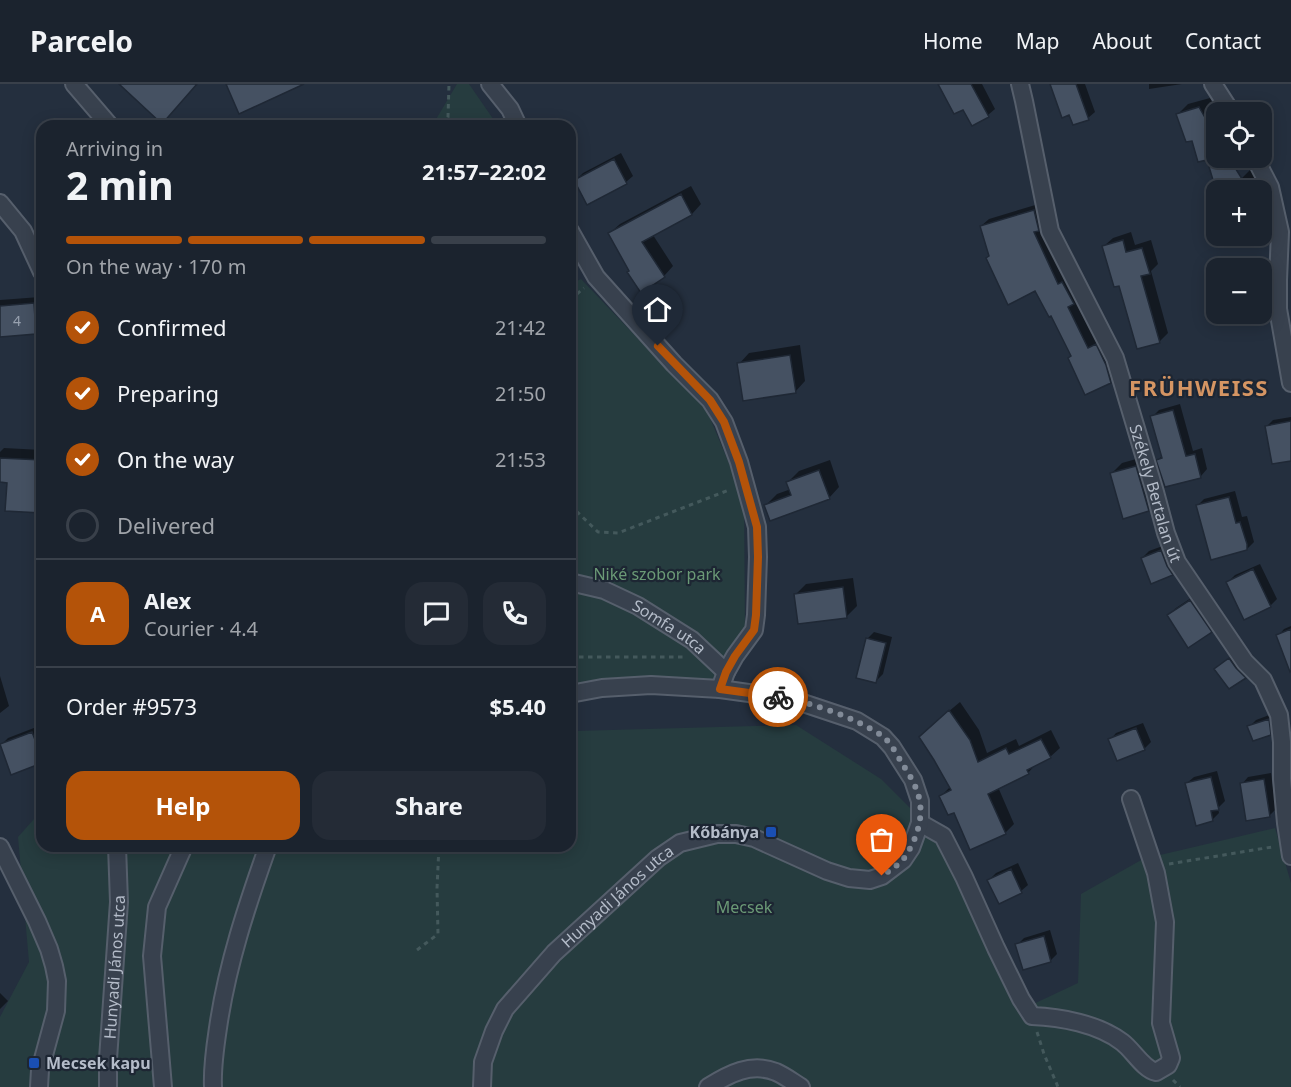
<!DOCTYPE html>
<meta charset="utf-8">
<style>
body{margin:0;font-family:"Noto Sans",sans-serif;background:#242b36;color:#f1f3f6;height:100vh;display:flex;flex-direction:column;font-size:22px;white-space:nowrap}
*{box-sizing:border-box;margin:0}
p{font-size:20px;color:#a0a4aa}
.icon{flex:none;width:33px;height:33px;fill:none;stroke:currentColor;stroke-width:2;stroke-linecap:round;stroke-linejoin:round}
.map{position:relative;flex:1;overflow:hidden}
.panel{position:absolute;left:36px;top:36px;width:540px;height:732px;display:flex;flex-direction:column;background:#1b232e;border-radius:18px;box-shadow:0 3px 15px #0003,0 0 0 2px #39404a}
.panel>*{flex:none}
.tools{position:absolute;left:1206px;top:18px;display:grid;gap:12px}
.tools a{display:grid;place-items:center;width:66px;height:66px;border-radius:12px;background:#1b232e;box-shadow:0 3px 15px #0003,0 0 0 2px #39404a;font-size:30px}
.pin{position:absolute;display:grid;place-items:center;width:51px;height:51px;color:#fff;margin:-62px -26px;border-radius:50% 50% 50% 0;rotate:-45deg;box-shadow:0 0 6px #0007}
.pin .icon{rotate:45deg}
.courier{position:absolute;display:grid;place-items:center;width:60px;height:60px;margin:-30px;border:4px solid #b45309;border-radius:50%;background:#fff;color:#222;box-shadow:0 2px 8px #0007}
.headline em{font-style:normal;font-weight:700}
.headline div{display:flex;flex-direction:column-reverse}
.headline{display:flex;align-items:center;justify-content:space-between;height:102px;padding:0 30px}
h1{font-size:39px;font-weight:700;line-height:45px}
.bar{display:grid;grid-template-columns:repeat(4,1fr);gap:9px 6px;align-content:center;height:72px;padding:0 30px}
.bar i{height:8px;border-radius:4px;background:#39404a}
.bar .selected{background:#b45309}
.bar p{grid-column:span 4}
.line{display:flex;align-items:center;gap:15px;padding:0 30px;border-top:2px solid #39404a}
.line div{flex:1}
.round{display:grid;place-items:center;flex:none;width:63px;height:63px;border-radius:18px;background:#242b36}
ol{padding:0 30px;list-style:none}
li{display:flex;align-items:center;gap:18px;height:66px}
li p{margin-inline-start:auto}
li .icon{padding:6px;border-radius:50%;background:#b45309;color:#fff;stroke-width:4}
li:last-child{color:#a0a4aa}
li i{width:33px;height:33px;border:3px solid #39404a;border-radius:50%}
.primary-button{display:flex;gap:12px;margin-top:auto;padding:12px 30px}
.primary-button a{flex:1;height:69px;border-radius:18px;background:#b45309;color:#fff;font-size:24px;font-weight:700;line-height:69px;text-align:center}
.primary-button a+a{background:#242b36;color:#f1f3f6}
header{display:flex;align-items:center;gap:36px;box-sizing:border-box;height:84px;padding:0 30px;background:#1b232e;border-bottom:2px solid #39404a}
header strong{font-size:28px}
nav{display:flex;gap:33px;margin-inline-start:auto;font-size:21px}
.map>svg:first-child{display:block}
.green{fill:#263c3f}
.shadow{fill:#0007}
.building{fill:#455162;stroke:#1f2835;stroke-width:1.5}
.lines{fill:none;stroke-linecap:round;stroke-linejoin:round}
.minor-casing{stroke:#565f6c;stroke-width:20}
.path{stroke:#44595c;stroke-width:3;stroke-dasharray:4.5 4.5;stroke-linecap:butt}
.minor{stroke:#38414e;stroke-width:16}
.done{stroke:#828b98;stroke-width:6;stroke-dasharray:0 10.8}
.route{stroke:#b45309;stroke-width:8}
.transit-dot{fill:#1a4fb4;stroke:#1d2633;stroke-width:2}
.labels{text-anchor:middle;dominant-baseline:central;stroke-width:4.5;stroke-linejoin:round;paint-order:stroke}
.number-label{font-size:14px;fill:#98a1af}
.street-label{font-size:16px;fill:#b4bcc9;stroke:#1d2633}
.park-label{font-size:16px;fill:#6b9a76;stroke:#1d2633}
.poi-label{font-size:16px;font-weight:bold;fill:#b4bcc9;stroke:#1d2633;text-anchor:end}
.district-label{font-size:22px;font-weight:bold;letter-spacing:1.5px;fill:#d59563;stroke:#1d2633}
</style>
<header>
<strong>Parcelo</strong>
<nav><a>Home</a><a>Map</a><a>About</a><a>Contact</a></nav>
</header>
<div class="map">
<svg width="1291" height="1003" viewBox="0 0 1291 1003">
<rect width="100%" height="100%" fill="#242f3e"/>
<path class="green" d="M457 0H469L498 42H432Z
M581 195 707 327 744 415 745 550 717 597 619 593 570 601V200Z
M796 641 881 695 947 761 1027 923 1078 899 1081 810 1143 775 1275 744 1291 799V1003H0V933L29 878 18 753 42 726V762H570V648L575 647Z"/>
<path class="shadow" d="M940 0H982L995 25 988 31 964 23Z
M1052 0H1085L1095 28 1088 34Z
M1149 0H1182L1149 5Z
M1210 14 1219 28H1216V74H1245L1247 76 1236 86 1208 74 1177 31 1188 20Z
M621 69 633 92 626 98 588 119 576 96 583 89Z
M1252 84 1261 94 1268 128 1262 137V106H1235L1242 94Z
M691 102 701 120 692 130 653 151 673 182 664 192 631 187 610 149 620 140Z
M1042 119 1081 211 1076 216 1096 257 1104 254 1118 290 1110 297 1072 271 1051 230 1036 205 990 172 981 142 989 135Z
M1131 148 1135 161 1151 156 1158 180 1151 187 1168 249 1159 258 1120 200 1104 162 1113 154Z
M40 213 42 242 35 248 0 251V216Z
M800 261 805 297 795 308 739 280 749 269Z
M1180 320 1193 367 1202 364 1207 385 1201 392 1158 376 1163 371 1152 333 1159 326Z
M1291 333V375L1266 343 1273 336Z
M4 364 42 366V427L8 397H0V368Z
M1147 372 1159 415 1149 426 1112 389 1122 379Z
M830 376 839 403 829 414 766 421 777 410 791 405 788 398 799 387Z
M1235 407 1242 433 1247 432 1254 458 1247 465 1212 474 1197 422 1204 415Z
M1168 460 1179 484 1173 490 1152 498 1142 474 1149 467Z
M1260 480 1277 515 1270 522 1228 498 1235 491Z
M853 494 857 522 847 532 796 510 806 500Z
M1197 510 1218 540 1211 547 1169 531 1176 524Z
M1291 542V587L1278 552 1284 545Z
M874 548 892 553 883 590 876 597 867 555Z
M1237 568 1251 586 1245 592 1229 603 1216 585Z
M0 592 9 622 0 629Z
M960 618 979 646 987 669 1016 655 1019 662 1051 646 1060 664 1050 673 1037 679 1028 689 998 703 1014 740 1005 749 955 727 941 712 951 702 930 643Z
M1275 629 1277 642 1270 649 1249 643 1256 636Z
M1143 639 1151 658 1144 665 1110 656 1116 649Z
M39 642 42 650V678L1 661 8 654Z
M1217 687 1225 717 1218 724 1219 729 1212 736 1187 699 1194 693Z
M1271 689 1276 725 1269 732 1242 700 1248 693Z
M1018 779 1028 801 1021 807 989 796 996 789Z
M1050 846 1057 870 1050 877 1017 861 1024 854Z
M0 909 8 917 0 925Z"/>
<path class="building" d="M119 0H197L162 40Z
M226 0H304L239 30Z
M938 0H971L989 33 972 42 963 26 954 30Z
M1050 0H1076L1089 36 1073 41 1069 31 1062 34Z
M1199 23 1216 53V74H1229L1249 106H1216L1207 76 1198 78 1192 57 1186 58 1176 30Z
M614 75 627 100 587 121 574 96Z
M681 110 692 131 642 158 665 193 641 209 627 188 629 187 608 149Z
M1034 126 1039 147 1034 148 1058 200 1062 198 1074 220 1068 223 1088 264 1096 260 1106 281 1111 299 1085 311 1068 274 1071 272 1051 232 1049 233 1035 207 1008 221 986 174 989 172 980 142Z
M1123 156 1126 168 1142 164 1150 190 1141 192 1160 259 1137 265 1119 202 1114 203 1102 162Z
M34 219 36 250 0 253V222Z
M790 271 796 309 743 317 737 279Z
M1173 326 1186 372 1195 370 1201 394 1165 403 1156 376 1162 374 1150 332Z
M1291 337V377L1272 380 1265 342Z
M0 374 42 376V429L5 427 7 399 0 398Z
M1136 382 1149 427 1123 435 1110 389Z
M819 386 830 415 770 437 764 421 791 411 786 398Z
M1229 413 1236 439 1240 438 1247 460V466L1211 476 1196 421Z
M1161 466 1167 482 1173 491 1151 500 1141 474Z
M1253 485 1271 523 1244 536 1226 498Z
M843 503 847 534 798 540 794 510Z
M1190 516 1212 548 1188 564 1167 531Z
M1291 545V587L1290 588 1276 551Z
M866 554 886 559 876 599 856 594Z
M1229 574 1236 584 1246 594 1229 605 1214 585Z
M949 626 970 656 978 678 1006 664 1009 670 1041 655 1051 674 1027 686 1029 690 988 710 1006 750 970 766 954 729 948 731 939 712 951 706 934 676 919 653Z
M1269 635 1271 651 1253 657 1247 642Z
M1136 644 1145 666 1117 677 1108 655Z
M32 648 42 674V679L11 691 0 660Z
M1211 693 1219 726 1211 727 1213 737 1196 742 1185 699Z
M1264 695 1270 733 1246 737 1240 699Z
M1011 785 1022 809 999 820 987 796Z
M1044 852 1051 878 1023 886 1015 860Z"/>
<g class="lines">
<g class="minor-casing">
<g id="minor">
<path d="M74 0 110 42"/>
<path d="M490 0 510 25 518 42"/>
<path id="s1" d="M1020 0 1024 17 1050 147 1115 274 1155 408 1166 449 1177 478 1245 578 1263 596 1279 631 1282 658V695L1286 739 1291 772"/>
<path d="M1213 0 1231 28"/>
<path d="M1255 74 1270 103 1280 148 1278 196V225L1291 299"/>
<path d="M0 119 23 147 42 188"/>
<path d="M570 147 596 193 674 280 710 316 724 338 739 378 757 443 758 473 756 531 754 546 735 572 726 588 720 605"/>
<path id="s2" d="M570 498 604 506 638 522 692 556 726 588"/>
<path d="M920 739 943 752 964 793 996 864 1021 915 1032 932C1061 933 1098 940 1122 958 1133 966 1143 985 1156 988L1168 981 1171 974 1161 939 1165 838 1156 789 1131 715"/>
<path d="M0 763 37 837 49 865 54 882 57 897 56 927 40 986 39 1003"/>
<path id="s3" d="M108 1003V975L119 818 117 762"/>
<path d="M163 1003 152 872 157 823 184 762"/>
<path d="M213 1003C212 983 215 964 218 944 227 881 247 821 268 762"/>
<path id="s4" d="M482 1003 483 978 494 947 505 925 554 869 658 774 680 759 717 750H736L754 754 827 787 849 794 870 796 882 792 903 776 911 764 920 739V717L913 696 892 663 883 653 857 637 791 615 720 605 651 601 602 604 570 610"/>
<path d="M708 1003C729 990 751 978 776 988 785 992 793 998 801 1003"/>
</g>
</g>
<path class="path" d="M445 42 448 33 449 0
M570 216 584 204
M570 421 598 448 618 449 729 406
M570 573H685
M1169 780 1272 763
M417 866 438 850 437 804 439 762
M1037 948 1044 970 1058 1003
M1173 996 1180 1003"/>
<use href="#minor" class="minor"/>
</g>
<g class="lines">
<path class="done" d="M778 613C810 618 854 633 881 651 891 658 897 671 903 681 920 706 926 725 915 754 911 763 907 771 901 778 895 783 889 787 882 792"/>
<path class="route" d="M658 262 710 316 724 338 739 378 757 443 758 473 756 531 754 546 735 572 726 588 720 605 778 613"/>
</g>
<g class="transit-dot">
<rect x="765" y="742" width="12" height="12" rx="3"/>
<rect x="28" y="973" width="12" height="12" rx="3"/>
</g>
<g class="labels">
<g class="number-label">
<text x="17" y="236">4</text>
</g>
<g class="street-label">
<text stroke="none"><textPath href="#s1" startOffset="434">Székely Bertalan út</textPath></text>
<text stroke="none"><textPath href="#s2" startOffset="110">Somfa utca</textPath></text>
<text stroke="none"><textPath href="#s4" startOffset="242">Hunyadi János utca</textPath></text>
<text stroke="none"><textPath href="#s3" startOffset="120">Hunyadi János utca</textPath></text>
</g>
<g class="park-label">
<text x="657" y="490">Niké szobor park</text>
<text x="744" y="823">Mecsek</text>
</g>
<g class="poi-label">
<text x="759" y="748">Kőbánya</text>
<text x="46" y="979" text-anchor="start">Mecsek kapu</text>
</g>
<g class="district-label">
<text x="1199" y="303">FRÜHWEISS</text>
</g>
</g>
</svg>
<div class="tools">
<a><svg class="icon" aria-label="locate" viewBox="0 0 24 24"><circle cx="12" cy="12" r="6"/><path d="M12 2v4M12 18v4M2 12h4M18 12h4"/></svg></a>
<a>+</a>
<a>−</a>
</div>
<div class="pin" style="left:882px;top:792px;background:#ea580c"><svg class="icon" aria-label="bag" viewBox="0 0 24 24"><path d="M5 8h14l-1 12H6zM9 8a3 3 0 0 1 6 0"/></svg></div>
<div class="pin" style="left:658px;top:262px;background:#1f2937"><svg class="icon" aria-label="home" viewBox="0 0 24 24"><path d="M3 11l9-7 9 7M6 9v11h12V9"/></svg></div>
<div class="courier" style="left:778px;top:613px"><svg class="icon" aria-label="bike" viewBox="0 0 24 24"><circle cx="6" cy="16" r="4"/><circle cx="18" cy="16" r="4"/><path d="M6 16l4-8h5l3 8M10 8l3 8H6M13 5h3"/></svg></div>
<section class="panel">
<div class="headline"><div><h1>2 min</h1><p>Arriving in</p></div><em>21:57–22:02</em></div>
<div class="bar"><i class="selected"></i><i class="selected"></i><i class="selected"></i><i></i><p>On the way · 170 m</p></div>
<ol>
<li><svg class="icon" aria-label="check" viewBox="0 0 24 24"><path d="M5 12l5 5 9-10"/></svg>Confirmed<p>21:42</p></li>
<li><svg class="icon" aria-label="check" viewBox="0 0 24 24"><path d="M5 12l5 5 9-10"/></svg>Preparing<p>21:50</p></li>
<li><svg class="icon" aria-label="check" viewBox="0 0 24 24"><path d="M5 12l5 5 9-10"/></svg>On the way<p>21:53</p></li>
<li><i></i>Delivered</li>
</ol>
<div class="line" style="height:108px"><b class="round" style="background:#b45309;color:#fff">A</b><div><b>Alex</b><p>Courier · 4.4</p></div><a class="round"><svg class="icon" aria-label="chat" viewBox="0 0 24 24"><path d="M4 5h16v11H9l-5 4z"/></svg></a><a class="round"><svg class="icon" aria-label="phone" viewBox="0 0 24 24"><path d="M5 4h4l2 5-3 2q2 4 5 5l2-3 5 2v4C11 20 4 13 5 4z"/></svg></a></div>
<div class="line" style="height:78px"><div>Order #9573</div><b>$5.40</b></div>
<div class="primary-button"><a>Help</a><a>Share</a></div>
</section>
</div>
